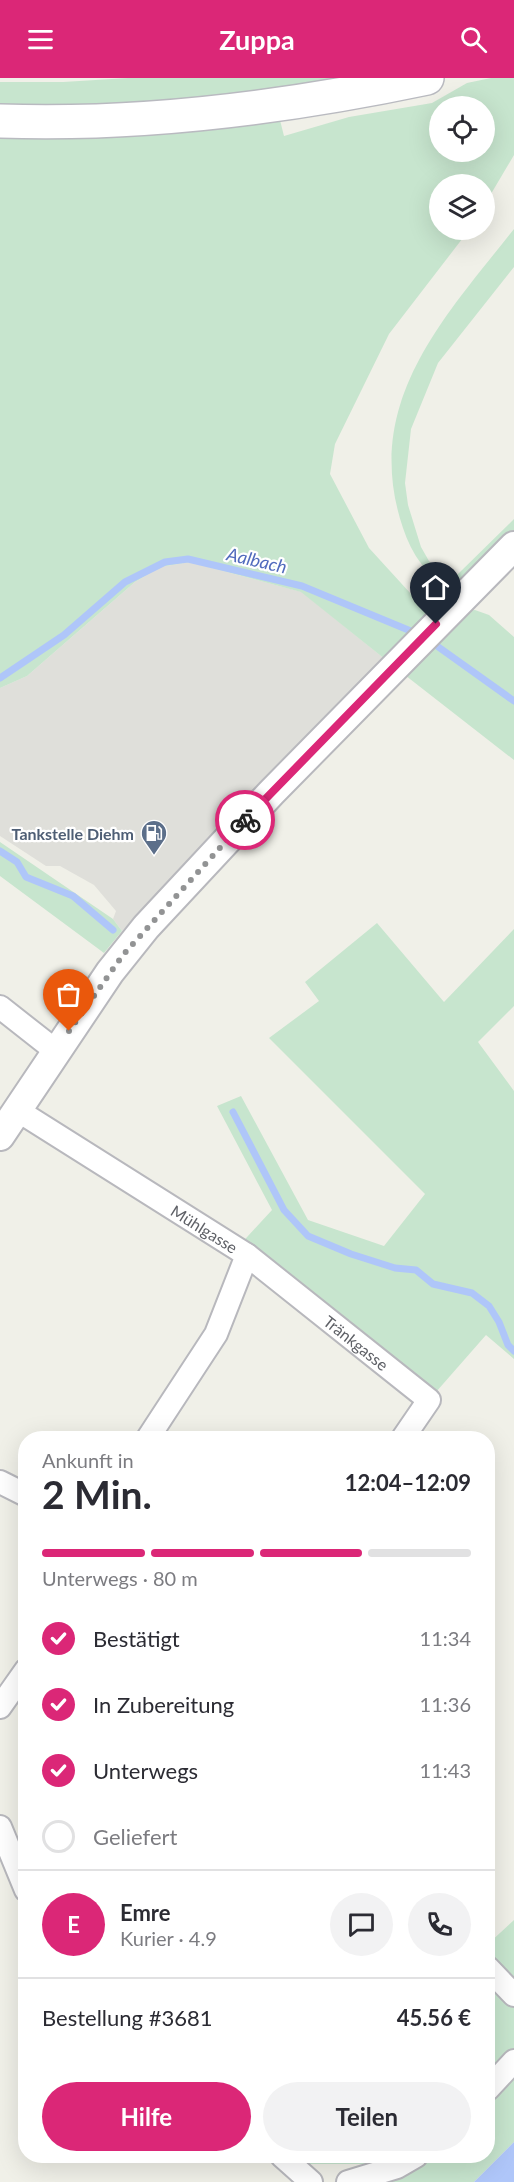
<!DOCTYPE html>
<html lang="de">
<meta charset="utf-8">
<style>
body{margin:0;font-family:Lato,sans-serif;background:#f2f2f3;color:#2b2b33;height:100vh;display:flex;flex-direction:column;font-size:22px;white-space:nowrap}
*{box-sizing:border-box;margin:0}
p{font-size:20px;color:#7c7c81}
.icon{flex:none;width:33px;height:33px;fill:none;stroke:currentColor;stroke-width:2;stroke-linecap:round;stroke-linejoin:round}
.map{position:relative;flex:1;overflow:hidden}
.side{position:absolute;left:18px;top:1353px;width:477px;height:732px;display:flex;flex-direction:column;background:#fff;border-radius:24px;box-shadow:0 6px 24px #0002}
.side>*{flex:none}
.tools{position:absolute;left:429px;top:18px;display:grid;gap:12px}
.tools a{display:grid;place-items:center;width:66px;height:66px;border-radius:50%;background:#fff;box-shadow:0 6px 24px #0002;font-size:30px}
.pin{position:absolute;display:grid;place-items:center;width:51px;height:51px;color:#fff;margin:-62px -26px;border-radius:50% 50% 50% 0;rotate:-45deg;box-shadow:0 0 6px #0007}
.pin .icon{rotate:45deg}
.courier{position:absolute;display:grid;place-items:center;width:60px;height:60px;margin:-30px;border:4px solid #db2777;border-radius:50%;background:#fff;color:#222;box-shadow:0 2px 8px #0007}
.summary em{font-style:normal;font-weight:700}
.summary div{display:flex;flex-direction:column-reverse}
.summary{display:flex;align-items:center;justify-content:space-between;height:102px;padding:0 24px}
h1{font-size:39px;font-weight:700;line-height:45px}
.bar{display:grid;grid-template-columns:repeat(4,1fr);gap:9px 6px;align-content:center;height:72px;padding:0 24px}
.bar i{height:8px;border-radius:4px;background:#e1e1e2}
.bar .on{background:#db2777}
.bar p{grid-column:span 4}
.line{display:flex;align-items:center;gap:15px;padding:0 24px;border-top:2px solid #e1e1e2}
.line div{flex:1}
.round{display:grid;place-items:center;flex:none;width:63px;height:63px;border-radius:32px;background:#f2f2f3}
ol{padding:0 24px;list-style:none}
li{display:flex;align-items:center;gap:18px;height:66px}
li p{margin-inline-start:auto}
li .icon{padding:6px;border-radius:50%;background:#db2777;color:#fff;stroke-width:4}
li:last-child{color:#7c7c81}
li i{width:33px;height:33px;border:3px solid #e1e1e2;border-radius:50%}
.primary-button{display:flex;gap:12px;margin-top:auto;padding:12px 24px}
.primary-button a{flex:1;height:69px;border-radius:36px;background:#db2777;color:#fff;font-size:24px;font-weight:700;line-height:69px;text-align:center}
.primary-button a+a{background:#f2f2f3;color:#2b2b33}
header{display:flex;justify-content:space-between;align-items:center;height:78px;padding:0 24px;background:#db2777;color:#fff;font-size:27px;font-weight:700}
.map>svg:first-child{display:block}
.industrial{fill:#dfdfda}
.green{fill:#c7e5ce;fill-rule:evenodd}
.water{fill:#afc6f9}
.lines{fill:none;stroke-linecap:round;stroke-linejoin:round}
.stream{stroke:#afc6f9;stroke-width:7}
.minor-casing{stroke:#b8b8bd;stroke-width:26}
.tertiary-casing{stroke:#b8b8bd;stroke-width:32}
.secondary-casing{stroke:#b9bac0;stroke-width:36}
.minor{stroke:#fff;stroke-width:22}
.tertiary{stroke:#fff;stroke-width:28}
.secondary{stroke:#fff;stroke-width:33}
.done{stroke:#929394;stroke-width:6;stroke-dasharray:0 10.8}
.route{stroke:#db2777;stroke-width:8}
.labels{text-anchor:middle;dominant-baseline:central;stroke-width:4.5;stroke-linejoin:round;paint-order:stroke}
.service-label{font-size:16px;font-weight:bold;fill:#4e5e75;stroke:#fff;text-anchor:end}
.street-label{font-size:16px;fill:#5f6167;stroke:#fff}
.water-label{font-size:18px;font-style:italic;fill:#516bbd;stroke:#fff}
</style>
<header><svg class="icon" aria-label="menu" viewBox="0 0 24 24"><path d="M4 6h16M4 12h16M4 18h16"/></svg>Zuppa<svg class="icon" aria-label="search" viewBox="0 0 24 24"><circle cx="10" cy="10" r="6"/><path d="M15 15l6 6"/></svg></header>
<div class="map">
<svg width="514" height="2104" viewBox="0 0 514 2104">
<rect width="100%" height="100%" fill="#f0f0e8"/>
<path class="industrial" d="M190 484 302 514 386 582 122 853 113 841 116 833 94 807 60 788H46L0 758V610L27 598 135 504 160 489Z"/>
<path class="green" d="M128 0H344C230 21 116 28 0 29V4H63Z
M491 0H514V77L485 126 484 106H440V152H469L389 256 335 366 330 396 369 470 432 539 386 582 301 514 190 484 160 489 135 504 27 598 0 610V54L279 38 284 58 349 39 432 25 467 5ZM440 28H484V74H440Z
M514 151V189L438 285 411 351 405 405 408 427 421 469 429 483 440 495 450 500 458 496 514 441V453L470 497 454 508C426 500 412 476 403 450 361 326 443 241 514 151Z
M475 532 489 537 514 559V682L401 594 465 533Z
M0 764 113 841 122 853 104 875 0 798Z
M377 845 444 924 514 851V928L478 964 514 1013V1281L486 1257 429 1322 237 1170 272 1132 217 1028 241 1018 308 1142 384 1168 425 1116 269 960 319 923 305 904Z
M514 1842V2064L474 2104H372L371 2086H291L299 2078H488V1866Z"/>
<path class="water" d="M514 2064V2104H474Z"/>
<g class="lines">
<path class="stream" d="M430 563 514 623
M0 600 64 557 125 504 165 484 188 481 302 508 418 556
M0 773 17 784 26 799 73 818 113 852
M233 1034 284 1132 308 1158 351 1176 395 1190 416 1192 433 1206 472 1215 489 1228 499 1244 508 1267 514 1273"/>
<g class="minor-casing">
<g id="minor">
<path d="M0 929 56 973"/>
<path id="s1" d="M17 1032 247 1177 216 1256 148 1360"/>
<path id="s2" d="M247 1177 429 1322 403 1360"/>
<path d="M0 1404 26 1417"/>
<path d="M0 1629 26 1592"/>
<path d="M0 1749 26 1812"/>
<path d="M488 1890 514 1917"/>
<path d="M488 2011 514 1983"/>
<path d="M282 2078 311 2104"/>
<path d="M348 2104 397 2089 416 2078"/>
</g>
</g>
<g class="tertiary-casing">
<path id="tertiary" d="M0 1058 110 894 146 849 271 715 514 468"/>
</g>
<g class="secondary-casing">
<path id="secondary" d="M0 43C142 48 289 29 427 0"/>
</g>
<use href="#minor" class="minor"/>
<use href="#tertiary" class="tertiary"/>
<use href="#secondary" class="secondary"/>
</g>
<g class="lines">
<path class="done" d="M69 953 123 877 245 742"/>
<path class="route" d="M245 742 436 546"/>
</g>
<defs>
<g id="fuel-pin" transform="scale(1.35)"><path d="M0 17L-7.5 6A9.5 9.5 0 1 1 7.5 6Z" fill="#5c6f8a" stroke="#fff"/><path d="M-5.5-6h7V0h2V4h1.3V-2.5L3-4.5l.8-.8L6-3V5H2.5V1h-1V6h-7ZM-4.2-4.7v3.2H.2V-4.7Z" fill="#fff"/></g>
</defs>
<g fill-rule="evenodd">
<use href="#fuel-pin" x="154" y="755"/>
</g>
<g class="labels">
<g class="service-label">
<text x="134" y="755">Tankstelle Diehm</text>
</g>
<g class="street-label">
<text stroke="none"><textPath href="#s1" startOffset="222">Mühlgasse</textPath></text>
<text stroke="none"><textPath href="#s2" startOffset="140">Tränkgasse</textPath></text>
</g>
<g class="water-label">
<text transform="translate(257 482) rotate(13)">Aalbach</text>
</g>
</g>
</svg>
<div class="tools">
<a><svg class="icon" aria-label="locate" viewBox="0 0 24 24"><circle cx="12" cy="12" r="6"/><path d="M12 2v4M12 18v4M2 12h4M18 12h4"/></svg></a>
<a><svg class="icon" aria-label="layers" viewBox="0 0 24 24"><path d="M12 4l9 5-9 5-9-5zM3 14l9 5 9-5"/></svg></a>
</div>
<div class="pin" style="left:69px;top:953px;background:#ea580c"><svg class="icon" aria-label="bag" viewBox="0 0 24 24"><path d="M5 8h14l-1 12H6zM9 8a3 3 0 0 1 6 0"/></svg></div>
<div class="pin" style="left:436px;top:546px;background:#1f2937"><svg class="icon" aria-label="home" viewBox="0 0 24 24"><path d="M3 11l9-7 9 7M6 9v11h12V9"/></svg></div>
<div class="courier" style="left:245px;top:742px"><svg class="icon" aria-label="bike" viewBox="0 0 24 24"><circle cx="6" cy="16" r="4"/><circle cx="18" cy="16" r="4"/><path d="M6 16l4-8h5l3 8M10 8l3 8H6M13 5h3"/></svg></div>
<section class="side">
<div class="summary"><div><h1>2 Min.</h1><p>Ankunft in</p></div><em>12:04–12:09</em></div>
<div class="bar"><i class="on"></i><i class="on"></i><i class="on"></i><i></i><p>Unterwegs · 80 m</p></div>
<ol>
<li><svg class="icon" aria-label="check" viewBox="0 0 24 24"><path d="M5 12l5 5 9-10"/></svg>Bestätigt<p>11:34</p></li>
<li><svg class="icon" aria-label="check" viewBox="0 0 24 24"><path d="M5 12l5 5 9-10"/></svg>In Zubereitung<p>11:36</p></li>
<li><svg class="icon" aria-label="check" viewBox="0 0 24 24"><path d="M5 12l5 5 9-10"/></svg>Unterwegs<p>11:43</p></li>
<li><i></i>Geliefert</li>
</ol>
<div class="line" style="height:108px"><b class="round" style="background:#db2777;color:#fff">E</b><div><b>Emre</b><p>Kurier · 4.9</p></div><a class="round"><svg class="icon" aria-label="chat" viewBox="0 0 24 24"><path d="M4 5h16v11H9l-5 4z"/></svg></a><a class="round"><svg class="icon" aria-label="phone" viewBox="0 0 24 24"><path d="M5 4h4l2 5-3 2q2 4 5 5l2-3 5 2v4C11 20 4 13 5 4z"/></svg></a></div>
<div class="line" style="height:78px"><div>Bestellung #3681</div><b>45.56 €</b></div>
<div class="primary-button"><a>Hilfe</a><a>Teilen</a></div>
</section>
</div>
